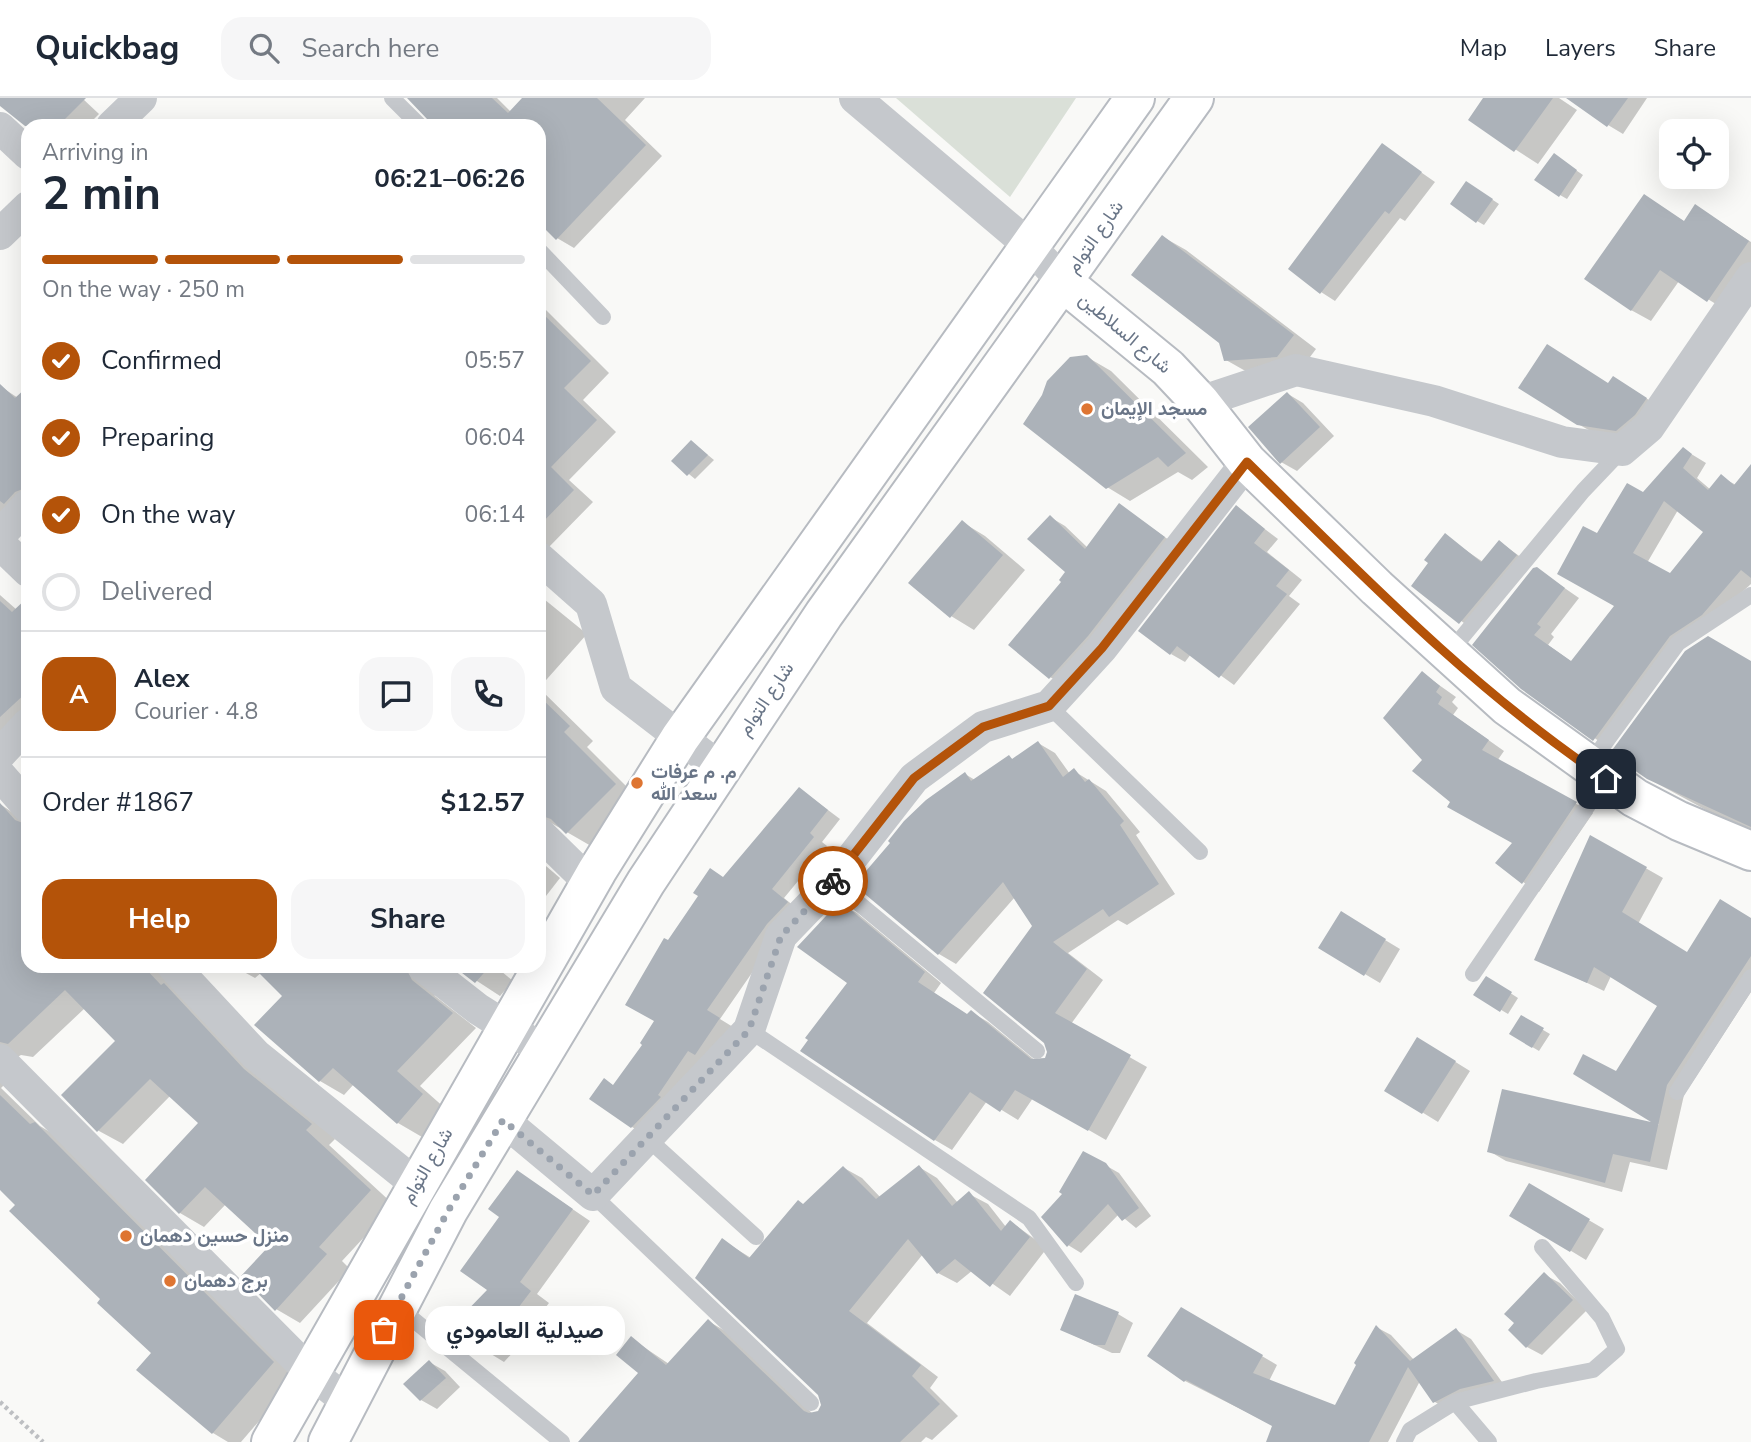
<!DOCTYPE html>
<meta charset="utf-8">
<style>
body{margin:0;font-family:"Nunito Sans",Vazirmatn,sans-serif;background:#f6f6f7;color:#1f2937;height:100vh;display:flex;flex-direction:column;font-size:26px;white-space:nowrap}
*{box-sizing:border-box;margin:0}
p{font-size:23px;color:#747a83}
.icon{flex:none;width:38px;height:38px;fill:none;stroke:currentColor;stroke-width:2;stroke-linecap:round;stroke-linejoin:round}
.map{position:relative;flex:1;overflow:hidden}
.panel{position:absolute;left:21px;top:21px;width:525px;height:854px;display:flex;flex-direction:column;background:#fff;border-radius:21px;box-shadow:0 7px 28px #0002}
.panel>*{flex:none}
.buttons{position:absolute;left:1659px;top:21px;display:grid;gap:14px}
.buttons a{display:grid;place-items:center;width:70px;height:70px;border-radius:14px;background:#fff;box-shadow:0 7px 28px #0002;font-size:35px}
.pin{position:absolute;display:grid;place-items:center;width:60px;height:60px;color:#fff;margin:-30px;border-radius:14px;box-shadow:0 4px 10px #0006}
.courier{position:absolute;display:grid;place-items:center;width:70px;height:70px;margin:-35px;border:5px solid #b45309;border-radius:50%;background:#fff;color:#222;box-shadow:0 2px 9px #0007}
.bubble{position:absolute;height:49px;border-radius:21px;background:#fff;box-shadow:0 7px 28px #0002;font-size:23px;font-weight:700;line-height:49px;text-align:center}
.summary em{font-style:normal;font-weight:700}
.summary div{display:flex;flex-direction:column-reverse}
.summary{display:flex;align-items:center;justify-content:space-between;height:119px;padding:0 21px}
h1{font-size:46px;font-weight:700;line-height:52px}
.bar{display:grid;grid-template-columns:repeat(4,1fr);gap:10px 7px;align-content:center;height:84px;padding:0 21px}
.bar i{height:9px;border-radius:5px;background:#e0e1e3}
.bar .selected{background:#b45309}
.bar p{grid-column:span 4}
.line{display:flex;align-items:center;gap:18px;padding:0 21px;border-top:2px solid #e0e1e3}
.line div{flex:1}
.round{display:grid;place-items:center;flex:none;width:74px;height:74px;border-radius:21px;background:#f6f6f7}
ol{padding:0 21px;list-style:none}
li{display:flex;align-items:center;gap:21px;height:77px}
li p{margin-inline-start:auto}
li .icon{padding:7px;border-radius:50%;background:#b45309;color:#fff;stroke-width:4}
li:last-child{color:#747a83}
li i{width:38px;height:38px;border:4px solid #e0e1e3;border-radius:50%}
.cta{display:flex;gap:14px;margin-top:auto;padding:14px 21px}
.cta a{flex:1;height:80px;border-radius:21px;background:#b45309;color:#fff;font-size:28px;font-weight:700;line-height:80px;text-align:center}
.cta a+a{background:#f6f6f7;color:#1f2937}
header{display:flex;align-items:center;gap:42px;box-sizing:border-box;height:98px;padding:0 35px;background:#fff;border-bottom:2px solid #e0e1e3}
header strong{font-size:33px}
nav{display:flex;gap:38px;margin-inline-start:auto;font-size:24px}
.search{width:490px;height:63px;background:#f6f6f7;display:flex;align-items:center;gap:18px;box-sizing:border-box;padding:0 24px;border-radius:21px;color:#747a83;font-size:26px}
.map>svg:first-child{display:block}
.green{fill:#dae0d8}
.shadow{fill:#0003;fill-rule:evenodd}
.building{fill:#acb2b9;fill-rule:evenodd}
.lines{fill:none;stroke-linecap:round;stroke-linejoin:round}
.secondary-casing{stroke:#b7bbc1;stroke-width:42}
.path{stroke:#bdbfc2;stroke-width:4.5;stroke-dasharray:3.5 3.5;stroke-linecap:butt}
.lane{stroke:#c5c8cc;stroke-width:16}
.street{stroke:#c5c8cc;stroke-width:32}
.secondary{stroke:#fff;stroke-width:38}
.done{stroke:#9ba3ae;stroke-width:7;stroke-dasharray:0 12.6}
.route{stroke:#b45309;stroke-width:9}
.poi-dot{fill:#de7532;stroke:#fff;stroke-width:2.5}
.labels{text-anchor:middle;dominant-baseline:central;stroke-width:7;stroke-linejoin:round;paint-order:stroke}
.street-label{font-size:19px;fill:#697587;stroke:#fff}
.poi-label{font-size:19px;font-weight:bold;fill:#697587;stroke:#fff;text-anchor:start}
</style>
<header>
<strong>Quickbag</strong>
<div class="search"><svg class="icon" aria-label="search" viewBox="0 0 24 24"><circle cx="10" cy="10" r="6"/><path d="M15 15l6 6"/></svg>Search here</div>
<nav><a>Map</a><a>Layers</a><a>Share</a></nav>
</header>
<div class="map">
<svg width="1751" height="1344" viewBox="0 0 1751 1344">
<rect width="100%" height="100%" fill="#f9f9f7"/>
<path class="green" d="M896 0H1076L1010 99Z"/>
<path class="shadow" d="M0 0H82L99 16 87 28 28 29Z
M423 0H497L511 14 525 0H645L625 22 662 58 574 150 557 140 539 123V28H435Z
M1485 0H1559L1577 12 1538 66 1470 22Z
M1586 0H1647L1623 36 1608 27Z
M1382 47 1435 84 1405 123 1400 120 1335 203 1321 194Z
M1561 62 1583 77 1567 101 1560 97Z
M1473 89 1499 106 1484 127 1477 123Z
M1644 98 1685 124 1696 108 1751 144V179L1727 213 1679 183 1651 223 1631 212Z
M1163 139 1186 152 1316 251 1301 271 1249 275 1226 262 1221 244Z
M539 205 609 275 583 302 616 334 569 382 593 404 549 449 539 443Z
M1087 259 1111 273 1208 369 1192 382 1178 374 1130 403 1107 389Z
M1609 287 1629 289 1661 310 1632 340 1594 335 1578 326Z
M0 288 18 300 28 291V419L0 431Z
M1288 296 1303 305 1334 338 1297 373 1281 364Z
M692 344 714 362 695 381 673 363Z
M1683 351 1706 365 1697 380 1711 392 1721 379 1736 387 1751 371V486L1684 547 1609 650 1522 590 1537 471 1579 500 1551 536 1554 539 1548 547 1572 564 1616 508 1598 438 1643 396ZM1678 412 1705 433 1670 478 1647 465Z
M1119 407 1179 449 1065 588 1050 579 1067 474 1050 419 1065 428 1088 450Z
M1237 410 1278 441 1267 454 1302 482 1289 498 1300 506 1234 587 1191 556 1185 564 1171 556Z
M962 424 985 438 1025 472 974 532 951 518Z
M1445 438 1483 464 1500 444 1530 466 1475 533 1413 488 1431 465Z
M0 497 17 512 28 509V629L0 646Z
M539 497 587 536 539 590Z
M1751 565V731L1708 713 1647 680Z
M1422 575 1456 599 1452 604 1458 610 1453 617 1504 653 1497 663 1593 715 1539 794 1523 784 1514 745 1452 704 1424 662Z
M539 590 593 643 587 649 639 701 591 748 539 718Z
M1038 645 1055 655 1070 676 1074 673 1106 693 1140 734 1136 737 1175 796 1127 827 1118 822 1068 855 1103 882 1071 926 1147 969 1106 1042 1033 1000 1018 1022 987 1003 952 1052 935 1042 849 885 840 806 857 815 941 885 934 895 969 918 971 914 988 924 1037 964 1047 960 1049 950 1034 828 1015 799 956 866 939 856 856 787 965 676 975 682 1009 659 1014 662Z
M800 691 840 721 822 744 827 748 784 800 800 813 781 833 720 921 733 929 646 1037 632 1029 614 988 645 947 656 923 668 844Z
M0 706 28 725V868H166L335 1041 329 1047 394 1107 342 1163 350 1171 300 1225 276 1211 271 1148 226 1106 204 1129 180 1115 148 1082 201 1025 171 997 123 1046 99 1033 64 997 117 943 85 910 33 959 21 957 11 963 7 984 1 990 40 1028 60 1040 297 1279 241 1344H228L213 1335 153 1255 0 1090Z
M1591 739 1663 780 1638 826 1688 856 1751 822V894L1684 997 1667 1072 1630 1064 1622 1094 1506 1063 1489 1053 1503 993 1659 1027 1575 975H1617L1659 908 1611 878 1604 893 1537 861Z
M539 762 560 780 539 807Z
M1342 816 1400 851 1380 885 1321 850Z
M233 868H436L428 881 435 898 476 930 420 988 446 1011 422 1039 398 1025 354 986 344 997 320 983 256 927 284 898 261 875 255 880Z
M454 868H495L513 883 500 898Z
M1487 880 1518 900 1508 916 1476 897Z
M1521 919 1550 936 1539 953 1511 936Z
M1433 950 1470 973 1438 1024 1386 992Z
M1084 1055 1119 1075 1151 1118 1136 1130 1119 1116 1081 1155 1068 1147 1064 1096Z
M919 1069 937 1080 958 1105 969 1096 988 1106 1006 1129 1011 1124 1047 1150 1010 1198 973 1172 957 1185 938 1175 923 1156 867 1225 938 1279 930 1290 958 1318 932 1342 926 1339 921 1344H583L641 1275 632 1241 669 1266 708 1223 727 1234 814 1317 821 1313 823 1302 722 1142 751 1160 844 1070 862 1080 881 1100Z
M518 1074 590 1123 537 1196 549 1205 530 1230 533 1233 504 1264 486 1253 489 1192 501 1118Z
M1530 1088 1604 1131 1586 1162 1512 1117Z
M1545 1177 1560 1185 1587 1212 1542 1257 1527 1249 1516 1225Z
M1182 1211 1277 1267 1269 1283 1336 1309 1376 1229 1391 1237 1414 1262 1456 1232 1471 1241 1507 1291 1450 1313 1435 1304 1420 1283 1388 1344H1268L1274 1328 1185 1283Z
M1118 1216 1133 1225 1120 1255H1112L1062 1232Z
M429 1264 445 1273 460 1289 437 1311 421 1302Z"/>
<path class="building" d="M0 0H86L58 28H25L0 8Z
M407 0H492L508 15 522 0H597L646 47 556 142 539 125V28H430L427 21Z
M1483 0H1553L1514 54 1468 22Z
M1566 0H1628L1607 29Z
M1382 45 1422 74 1389 116 1385 113 1320 196 1288 171Z
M1554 55 1577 72 1559 99 1534 82Z
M1466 83 1493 101 1476 125 1450 106Z
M1644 96 1684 123 1695 106 1749 143 1707 204 1660 172 1631 213 1584 181Z
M1162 137 1294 237 1277 259 1224 263 1219 245 1131 177Z
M539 212 591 263 564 290 597 322 551 369 574 392 539 428Z
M1547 246 1608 285 1613 278 1647 300 1635 317 1616 333 1577 327 1518 290Z
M1087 257 1178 347 1186 355 1168 369 1158 359 1106 391 1023 326 1042 297 1047 283 1070 259Z
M0 286 15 300 28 288V389L15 394 4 406 0 403Z
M1287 294 1320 329 1280 366 1248 329Z
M691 342 708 357 687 378 671 363Z
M1683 349 1692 356 1683 370 1708 392 1721 376 1734 387 1751 366V480L1741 472 1702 517 1670 538 1593 643 1521 591 1472 547 1533 470 1537 469 1565 490 1537 526 1541 529 1534 537 1571 563 1614 508 1557 476 1583 428 1597 435 1627 385 1643 394ZM1664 403 1703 434 1670 475 1633 455Z
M1119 405 1165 439 1088 538 1049 581 1008 547 1061 484 1059 482 1065 474 1027 441 1050 417 1085 451Z
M1236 407 1265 431 1254 445 1289 472 1276 488 1287 496 1219 580 1177 548 1170 557 1138 533Z
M962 422 1003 457 950 520 908 485Z
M1445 435 1481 464 1499 442 1517 457 1459 526 1411 488 1428 465 1424 462Z
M28 499V593L0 619V503L12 514Z
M1708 538 1751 563V729L1647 681 1610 655 1685 553Z
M1422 573 1440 588 1436 594 1442 599 1438 606 1489 642 1482 652 1577 704 1522 786 1495 765 1512 745 1447 709 1450 704 1412 673 1422 662 1383 620Z
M539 598 570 628 564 634 616 686 566 736 551 721 539 717Z
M1038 643 1063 679 1074 670 1085 684 1089 681 1124 723 1120 727 1159 786 1109 819 1103 811 1053 844 1087 871 1055 915 1131 957 1088 1033 1015 992 1000 1014 970 994 934 1043 800 953 808 942 805 940 847 885 797 849 840 803 925 874 918 884 967 916 971 912 1031 961 1045 960 1047 954 1044 945 983 895 1032 828 1003 784 938 857 854 787 890 745 888 743 904 723 926 702 965 674 971 683 1009 657 1012 661Z
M799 689 828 712 810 735 814 739 772 791 788 804 767 826 707 912 720 920 695 957 688 953 658 997 661 999 631 1030 589 1001 604 980 613 987 642 947 640 945 654 923 625 907 664 840 668 842 698 798 693 795 710 770 723 779Z
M0 705 15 722 28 727V868H143L161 887 164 885 244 971 312 1026 306 1032 371 1092 319 1149 327 1156 275 1213 241 1178 269 1148 205 1089 179 1116 145 1082 198 1025 150 981 97 1034 61 997 115 943 65 892 8 946 0 944Z
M1590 737 1647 769 1622 814 1687 854 1720 801 1751 820V858L1667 987 1650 1064 1613 1056 1605 1085 1487 1054 1502 991 1651 1024 1573 976 1583 956 1616 973 1657 908 1594 869 1587 885 1534 862Z
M1341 813 1386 841 1364 878 1318 850Z
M252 868H405L412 882 453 915 397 973 423 996 397 1026 333 970 319 984 254 927 282 898Z
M453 868H490L475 885Z
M1486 878 1512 894 1500 914 1473 897Z
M1521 917 1544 930 1532 950 1509 936Z
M1417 939 1456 963 1422 1016 1384 993Z
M0 997 30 1026 35 1024 274 1264 212 1336 136 1272 151 1255 97 1205 100 1201 9 1113 15 1107 0 1092Z
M1083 1053 1106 1065 1139 1110 1122 1123 1108 1106 1067 1149 1041 1119 1062 1096 1059 1094Z
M919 1067 952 1108 969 1093 1001 1133 1010 1122 1030 1139 990 1189 955 1161 937 1176 908 1141 849 1213 921 1267 912 1278 940 1306 900 1344H578L638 1275 616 1257 631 1238 666 1267 708 1221 804 1313 809 1315 818 1313 821 1307 818 1297 695 1180 722 1140 749 1160 798 1102 803 1106 843 1068 876 1101Z
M517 1072 573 1111 520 1184 531 1193 512 1218 516 1222 485 1254 454 1226 487 1192 460 1173 499 1119 488 1111Z
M1529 1085 1590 1121 1570 1154 1509 1118Z
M1544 1174 1573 1202 1526 1250 1508 1232 1514 1225 1504 1216Z
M1075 1196 1119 1214 1105 1247H1095L1060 1232Z
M1181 1209 1263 1257 1253 1275 1335 1307 1356 1267 1354 1265 1376 1227 1410 1263 1456 1230 1494 1283 1460 1291 1433 1305 1408 1269 1369 1344H1266L1272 1328 1186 1282 1184 1284 1147 1258Z
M429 1262 446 1280 420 1303 403 1286Z"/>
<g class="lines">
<g class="secondary-casing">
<path id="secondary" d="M1063 184 1168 270 1200 304 1247 364 1377 490 1507 608 1635 700 1679 723 1751 753
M271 1344 597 773 680 640 1135 0
M328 1344 448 1113 646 784 824 516 1194 0"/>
</g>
<path class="path" d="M0 1304 43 1344"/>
<path class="lane" d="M392 0 420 28
M539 152 603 219
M1449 555 1583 393 1622 352
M1049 608 1200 754
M1589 667 1678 545 1751 497
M833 784 1037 953
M1473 876 1606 681
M749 932 1029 1120 1076 1185
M1677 994 1751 879
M647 1040 756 1139
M593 1097 811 1305
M398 1209 562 1344
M1455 1304 1489 1344
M1404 1344 1410 1332 1455 1304 1536 1283 1593 1272 1617 1251 1602 1220 1542 1149"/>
<path class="street" d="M855 0 1031 149 1063 184
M112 28 141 0
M0 30 28 56
M0 136 28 109
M1200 304 1296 272 1434 303 1562 344 1622 352 1649 329 1751 180
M0 437 28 407
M0 446 28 473
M539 460 591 506 616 590 720 670
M0 656 28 626
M0 677 28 709
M539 735 590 785
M173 868 256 957 416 1086
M423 868 478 911 543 952
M0 962 309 1273 349 1305
M503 1022 593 1097 749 932 781 838 833 784 914 680 983 629 1049 608 1102 550 1247 364"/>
<use href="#secondary" class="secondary"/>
</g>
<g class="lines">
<path class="done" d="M384 1232 448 1113 503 1022 593 1097 749 932 781 838 833 783"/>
<path class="route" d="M833 783 914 680 983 629 1049 608 1102 550 1247 364C1360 475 1474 593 1606 681"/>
</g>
<g class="poi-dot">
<circle cx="1087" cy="311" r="7"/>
<circle cx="637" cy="685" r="7"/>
<circle cx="126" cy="1138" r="7"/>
<circle cx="170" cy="1183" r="7"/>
</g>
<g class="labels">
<g class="street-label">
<text transform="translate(1095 139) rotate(-55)">شارع التوام</text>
<text transform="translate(1125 235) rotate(40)">شارع السلاطين</text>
<text transform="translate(766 601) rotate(-56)">شارع التوام</text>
<text transform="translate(427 1068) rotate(-60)">شارع التوام</text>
</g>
<g class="poi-label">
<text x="1101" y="311">مسجد الإيمان</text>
<text x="651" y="674">م. م عرفات<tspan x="651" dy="22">سعد الله</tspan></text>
<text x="140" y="1138">منزل حسين دهمان</text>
<text x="184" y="1183">برج دهمان</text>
</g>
</g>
</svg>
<div class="buttons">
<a><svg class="icon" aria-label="locate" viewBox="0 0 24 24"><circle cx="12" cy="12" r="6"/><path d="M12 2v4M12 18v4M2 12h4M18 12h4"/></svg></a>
</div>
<div class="pin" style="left:384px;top:1232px;background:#ea580c"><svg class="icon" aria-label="bag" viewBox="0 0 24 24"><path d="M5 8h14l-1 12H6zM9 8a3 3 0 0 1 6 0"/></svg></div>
<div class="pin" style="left:1606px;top:681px;background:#1f2937"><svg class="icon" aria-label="home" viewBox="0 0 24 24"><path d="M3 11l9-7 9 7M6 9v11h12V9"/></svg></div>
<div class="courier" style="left:833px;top:783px"><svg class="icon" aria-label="bike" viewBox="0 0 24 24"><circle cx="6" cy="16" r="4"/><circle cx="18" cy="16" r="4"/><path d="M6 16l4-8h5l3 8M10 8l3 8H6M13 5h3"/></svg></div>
<div class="bubble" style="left:425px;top:1208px;width:200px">صيدلية العامودي</div>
<section class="panel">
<div class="summary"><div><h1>2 min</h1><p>Arriving in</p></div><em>06:21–06:26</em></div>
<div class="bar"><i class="selected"></i><i class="selected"></i><i class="selected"></i><i></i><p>On the way · 250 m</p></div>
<ol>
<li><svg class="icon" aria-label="check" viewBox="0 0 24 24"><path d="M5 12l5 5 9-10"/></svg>Confirmed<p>05:57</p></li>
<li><svg class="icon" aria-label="check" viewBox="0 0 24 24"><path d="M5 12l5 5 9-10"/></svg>Preparing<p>06:04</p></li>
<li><svg class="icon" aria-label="check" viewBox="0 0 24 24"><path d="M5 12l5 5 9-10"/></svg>On the way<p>06:14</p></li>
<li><i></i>Delivered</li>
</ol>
<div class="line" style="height:126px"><b class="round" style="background:#b45309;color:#fff">A</b><div><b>Alex</b><p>Courier · 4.8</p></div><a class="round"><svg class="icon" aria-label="chat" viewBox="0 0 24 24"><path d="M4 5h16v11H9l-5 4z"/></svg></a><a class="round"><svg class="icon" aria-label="phone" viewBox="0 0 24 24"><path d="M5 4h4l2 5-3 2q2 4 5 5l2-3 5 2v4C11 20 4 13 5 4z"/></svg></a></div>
<div class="line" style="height:91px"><div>Order #1867</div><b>$12.57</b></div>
<div class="cta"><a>Help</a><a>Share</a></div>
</section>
</div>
